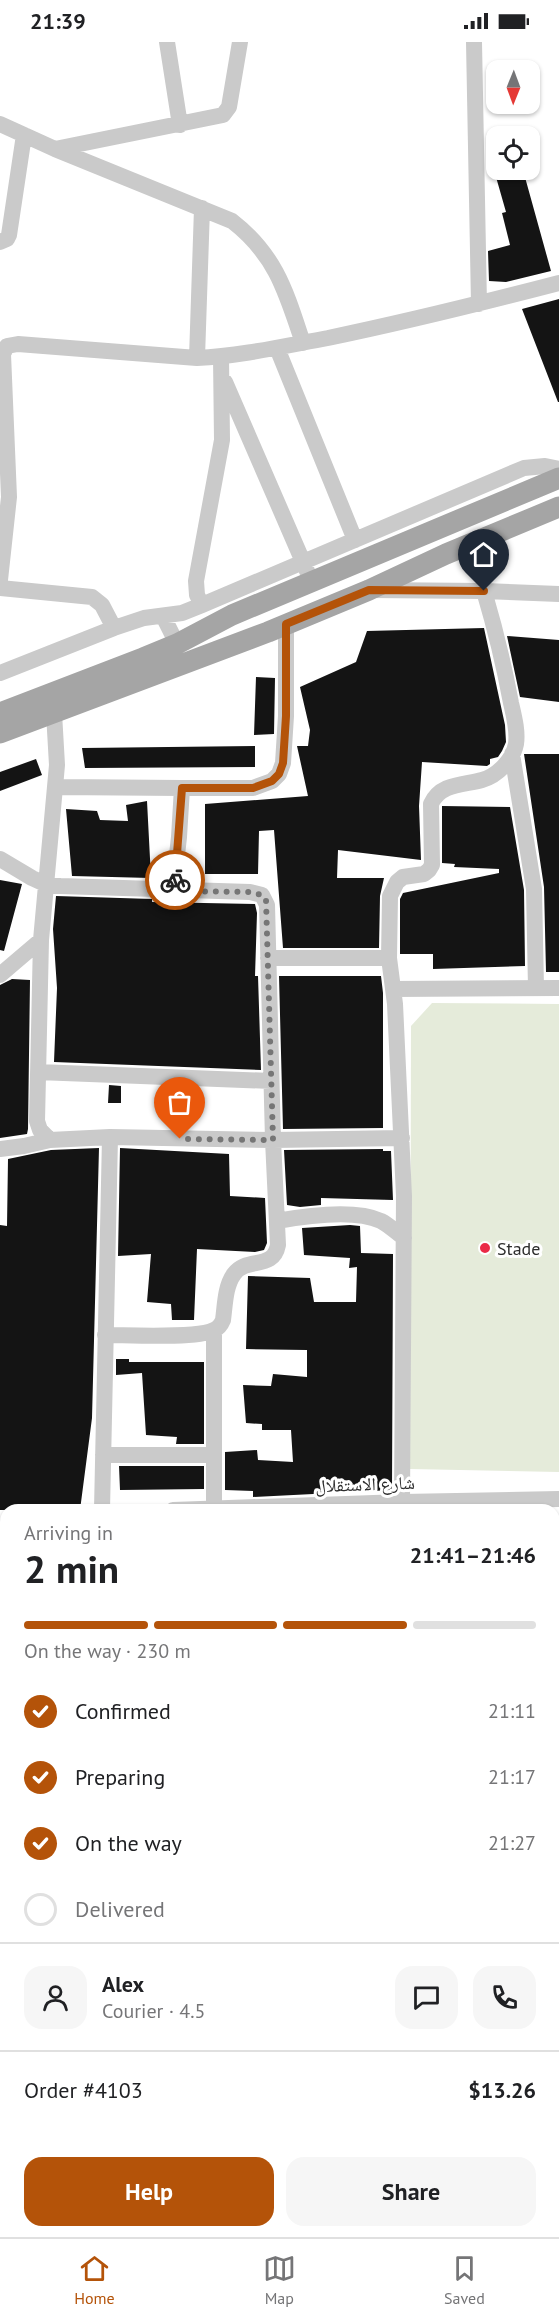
<!DOCTYPE html>
<meta charset="utf-8">
<style>
body{margin:0;font-family:"PT Sans","Noto Naskh Arabic",sans-serif;background:#f6f6f6;color:#202124;height:100vh;display:flex;flex-direction:column;font-size:22px;white-space:nowrap}
*{box-sizing:border-box;margin:0}
p{font-size:20px;color:#757577}
.icon{flex:none;width:33px;height:33px;fill:none;stroke:currentColor;stroke-width:2;stroke-linecap:round;stroke-linejoin:round}
.map{position:relative;flex:1;overflow:hidden}
.details{position:absolute;left:0px;top:1462px;width:560px;height:734px;display:flex;flex-direction:column;background:#fff;border-radius:18px 18px 0 0;box-shadow:0 2px 4px #0004}
.details>*{flex:none}
.needle{width:39px;rotate:181deg}
.tools{position:absolute;left:486px;top:18px;display:grid;gap:12px}
.tools a{display:grid;place-items:center;width:54px;height:54px;border-radius:12px;background:#fff;box-shadow:0 2px 4px #0004;font-size:30px}
.pin{position:absolute;display:grid;place-items:center;width:51px;height:51px;color:#fff;margin:-62px -26px;border-radius:50% 50% 50% 0;rotate:-45deg;box-shadow:0 0 6px #0007}
.pin .icon{rotate:45deg}
.courier{position:absolute;display:grid;place-items:center;width:60px;height:60px;margin:-30px;border:4px solid #b45309;border-radius:50%;background:#fff;color:#222;box-shadow:0 2px 8px #0007}
.overview em{font-style:normal;font-weight:700}
.overview div{display:flex;flex-direction:column-reverse}
.overview{display:flex;align-items:center;justify-content:space-between;height:102px;padding:0 24px}
h1{font-size:39px;font-weight:700;line-height:45px}
.bar{display:grid;grid-template-columns:repeat(4,1fr);gap:9px 6px;align-content:center;height:72px;padding:0 24px}
.bar i{height:8px;border-radius:4px;background:#e0e0e0}
.bar .selected{background:#b45309}
.bar p{grid-column:span 4}
.line{display:flex;align-items:center;gap:15px;padding:0 24px;border-top:2px solid #e0e0e0}
.line div{flex:1}
.round{display:grid;place-items:center;flex:none;width:63px;height:63px;border-radius:18px;background:#f6f6f6}
ol{padding:0 24px;list-style:none}
li{display:flex;align-items:center;gap:18px;height:66px}
li p{margin-inline-start:auto}
li .icon{padding:6px;border-radius:50%;background:#b45309;color:#fff;stroke-width:4}
li:last-child{color:#757577}
li i{width:33px;height:33px;border:3px solid #e0e0e0;border-radius:50%}
.button{display:flex;gap:12px;margin-top:auto;padding:12px 24px}
.button a{flex:1;height:69px;border-radius:18px;background:#b45309;color:#fff;font-size:24px;font-weight:700;line-height:69px;text-align:center}
.button a+a{background:#f6f6f6;color:#202124}
.status{display:flex;justify-content:space-between;align-items:center;height:42px;padding:0 30px;background:#fff;direction:ltr}
.status svg{height:16px;fill:currentColor}
.menu{display:flex;justify-content:space-around;align-items:center;height:84px;border-top:2px solid #e0e0e0;background:#fff;font-size:16px;color:#757577}
.menu a{display:grid;justify-items:center;gap:3px}
.menu .selected{color:#b45309}
.map>svg:first-child{display:block}
.green{fill:#e5ebda}
.building{fill:#141414}
.lines{fill:none;stroke-linecap:round;stroke-linejoin:round}
.minor{stroke:#cacaca;stroke-width:16}
.major{stroke:#a5a5a5;stroke-width:21}
.done{stroke:#767676;stroke-width:6;stroke-dasharray:0 10.8}
.route{stroke:#b45309;stroke-width:8}
.poi-dot{fill:#ea2a47;stroke:#fff;stroke-width:2}
.labels{text-anchor:middle;dominant-baseline:central;stroke-width:6;stroke-linejoin:round;paint-order:stroke}
.poi-label{font-size:18px;fill:#2d2d2d;stroke:#fff;text-anchor:start}
.street-label{font-size:18px;fill:#2d2d2d;stroke:#fff}
</style>
<div class="status"><b>21:39</b><svg viewBox="0 0 49 12"><path d="M0 12V9h3v3zM5 12V6h3v6zM10 12V3h3v9zM15 12V0h3v12zM26 1h20v11H26zM47 4h2v5h-2z"/></svg></div>
<div class="map">
<svg width="559" height="2195" viewBox="0 0 559 2195">
<rect width="100%" height="100%" fill="#fff"/>
<path class="green" d="M432 961 559 962V1430L410 1427 411 984Z"/>
<path class="building" d="M494 128H523L551 229 506 240 489 239 488 209 510 203 502 171 506 170Z
M559 257V360H558L522 267Z
M484 586 505 683 506 700 502 709 498 715 490 717V722L487 724 422 720 419 764 421 818 338 808 337 836H384L380 854 379 906H283L274 788 259 789 258 832H205V762L308 754 297 704H308L310 688 300 645 356 620 367 589Z
M507 594 559 598V660L520 655Z
M256 635 275 636 274 692 254 693Z
M255 704V725L85 726 82 706Z
M524 712H559V930H546L544 845Z
M36 717 42 733 0 749V730Z
M147 759 151 836 72 834 66 767 97 769 100 778 128 779 126 763Z
M442 764 510 765 524 848 525 924 433 927V912H400V857L403 851 499 831V827L454 825 455 822 442 821Z
M0 838 22 842 4 909 0 908Z
M56 854 152 857V860L255 862 257 871 255 934H258L261 1028 54 1020 57 946 53 887Z
M279 934H381L383 951V1086L283 1087Z
M12 937 30 938 28 1087 27 1092 0 1096V943Z
M109 1043 121 1044V1061H108Z
M99 1106 92 1376 80 1468H0V1183L7 1184 8 1117 51 1108Z
M120 1106 229 1112 230 1154 265 1156 267 1201 264 1208 255 1210 197 1207 194 1278H172L171 1262 147 1260 151 1212 118 1214Z
M383 1107V1109H391L393 1158 321 1156V1163L300 1165 287 1163 284 1108Z
M350 1183 360 1184 361 1211 393 1212 392 1448 253 1455V1449L225 1448V1410L257 1408 258 1418 293 1420 291 1388H262V1382L246 1381 243 1343 271 1344 273 1332 307 1335V1308L246 1307 248 1234 310 1236 314 1260H356L357 1225 349 1226 350 1216 304 1213 302 1186Z
M116 1317H129V1320H204V1402H176L177 1395 146 1393 142 1331 116 1333Z
M119 1424H204V1447L120 1448Z"/>
<g class="lines">
<path class="minor" d="M167 0 180 83
M474 0 479 262
M0 82 55 107 232 179C276 213 286 250 303 301
M55 107 223 73 229 65 240 0
M0 200 7 197 9 193 24 93
M277 306 355 498
M197 316 202 166
M225 340 307 529
M0 538 9 455 3 312 7 304 18 302 197 316C241 314 284 304 328 296 405 280 482 261 559 241
M0 546 92 555 102 563 114 586
M370 548 484 549 559 552
M202 563 197 553 196 539 222 398 221 315
M163 574 177 602
M0 631 114 586 144 576 182 571 202 563 524 426 545 424 559 427
M54 671 57 723 41 898 37 1079 40 1088 50 1098 110 1095 102 1468
M512 712 534 847 536 946
M56 745 182 746
M0 817 32 836 45 842 60 844 250 850 262 853 267 863 273 1098 278 1203C273 1229 247 1214 234 1232 225 1244 225 1264 223 1278 221 1283 219 1286 214 1288 196 1297 127 1293 105 1293
M173 849 179 795 182 746H253L272 739 279 732 283 721 286 674V583
M268 916H389
M0 933 41 898
M393 947 559 946
M38 1030 271 1039
M110 1095 273 1098 402 1096
M0 1107 24 1104 50 1098
M277 1179C305 1174 355 1167 381 1179 389 1183 397 1191 404 1196
M103 1413H212
M402 1460 404 1154 395 962 389 916 390 854 397 840 403 835 424 832 429 828 432 823 431 762C440 741 464 743 482 738 497 734 513 718 516 702 518 689 514 674 511 661 504 623 495 586 484 549
M214 1466V1288
M173 1468 402 1460 559 1457
M0 1488H6
M554 1726 559 1730
M0 1819 6 1820
M554 1819H559
M554 1882H559
M554 1963H559
M0 2054H6
M554 2146H559
M32 2190V2195
M166 2190 169 2193 175 2195
M320 2195 382 2192 383 2190
M528 2195 529 2190"/>
<path class="major" d="M0 671 143 616 177 602 232 573 559 436
M0 691 268 590 369 548 446 512 559 465"/>
</g>
<g class="lines">
<path class="done" d="M175 838 173 849 250 850 262 853 266 858 273 1098 180 1097"/>
<path class="route" d="M175 838 182 746H253L272 739 279 732 283 721 286 674V582L369 548 484 549"/>
</g>
<circle class="poi-dot" cx="485" cy="1206" r="6"/>
<g class="labels">
<g class="poi-label">
<text x="497" y="1206">Stade</text>
</g>
<g class="street-label">
<text transform="translate(365 1442) rotate(-2)">شارع الاستقلال</text>
</g>
</g>
</svg>
<div class="tools">
<a><svg class="needle" viewBox="-14 -14 28 28"><path d="M0-13l5 13h-10z" fill="#e53935"/><path d="M0 13l5-13h-10z" fill="#757577"/></svg></a>
<a><svg class="icon" aria-label="locate" viewBox="0 0 24 24"><circle cx="12" cy="12" r="6"/><path d="M12 2v4M12 18v4M2 12h4M18 12h4"/></svg></a>
</div>
<div class="pin" style="left:180px;top:1097px;background:#ea580c"><svg class="icon" aria-label="bag" viewBox="0 0 24 24"><path d="M5 8h14l-1 12H6zM9 8a3 3 0 0 1 6 0"/></svg></div>
<div class="pin" style="left:484px;top:549px;background:#1f2937"><svg class="icon" aria-label="home" viewBox="0 0 24 24"><path d="M3 11l9-7 9 7M6 9v11h12V9"/></svg></div>
<div class="courier" style="left:175px;top:838px"><svg class="icon" aria-label="bike" viewBox="0 0 24 24"><circle cx="6" cy="16" r="4"/><circle cx="18" cy="16" r="4"/><path d="M6 16l4-8h5l3 8M10 8l3 8H6M13 5h3"/></svg></div>
<section class="details">
<div class="overview"><div><h1>2 min</h1><p>Arriving in</p></div><em>21:41–21:46</em></div>
<div class="bar"><i class="selected"></i><i class="selected"></i><i class="selected"></i><i></i><p>On the way · 230 m</p></div>
<ol>
<li><svg class="icon" aria-label="check" viewBox="0 0 24 24"><path d="M5 12l5 5 9-10"/></svg>Confirmed<p>21:11</p></li>
<li><svg class="icon" aria-label="check" viewBox="0 0 24 24"><path d="M5 12l5 5 9-10"/></svg>Preparing<p>21:17</p></li>
<li><svg class="icon" aria-label="check" viewBox="0 0 24 24"><path d="M5 12l5 5 9-10"/></svg>On the way<p>21:27</p></li>
<li><i></i>Delivered</li>
</ol>
<div class="line" style="height:108px"><a class="round"><svg class="icon" aria-label="person" viewBox="0 0 24 24"><circle cx="12" cy="8" r="4"/><path d="M4 21q1-7 8-7t8 7"/></svg></a><div><b>Alex</b><p>Courier · 4.5</p></div><a class="round"><svg class="icon" aria-label="chat" viewBox="0 0 24 24"><path d="M4 5h16v11H9l-5 4z"/></svg></a><a class="round"><svg class="icon" aria-label="phone" viewBox="0 0 24 24"><path d="M5 4h4l2 5-3 2q2 4 5 5l2-3 5 2v4C11 20 4 13 5 4z"/></svg></a></div>
<div class="line" style="height:78px"><div>Order #4103</div><b>$13.26</b></div>
<div class="button"><a>Help</a><a>Share</a></div>
</section>
</div>
<nav class="menu">
<a class="selected"><svg class="icon" aria-label="home" viewBox="0 0 24 24"><path d="M3 11l9-7 9 7M6 9v11h12V9"/></svg>Home</a>
<a><svg class="icon" aria-label="map" viewBox="0 0 24 24"><path d="M3 6l6-2 6 2 6-2v14l-6 2-6-2-6 2zM9 4v14M15 6v14"/></svg>Map</a>
<a><svg class="icon" aria-label="saved" viewBox="0 0 24 24"><path d="M7 4h10v16l-5-4-5 4z"/></svg>Saved</a>
</nav>
